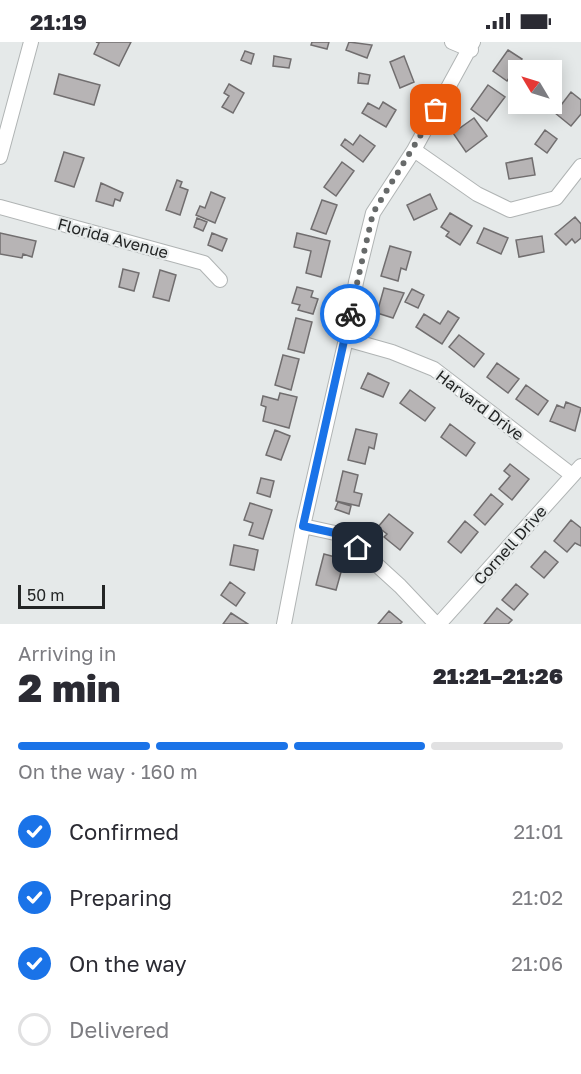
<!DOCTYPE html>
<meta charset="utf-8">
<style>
body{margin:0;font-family:"Golos Text",sans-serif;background:#f7f7f7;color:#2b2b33;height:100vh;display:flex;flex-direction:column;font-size:22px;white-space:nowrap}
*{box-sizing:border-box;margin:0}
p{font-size:20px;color:#7c7c81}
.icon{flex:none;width:33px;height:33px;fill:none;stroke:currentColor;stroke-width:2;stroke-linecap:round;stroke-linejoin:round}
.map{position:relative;height:582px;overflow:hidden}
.sheet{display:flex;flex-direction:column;background:#fff;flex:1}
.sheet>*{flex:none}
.needle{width:39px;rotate:308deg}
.tools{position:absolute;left:508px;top:18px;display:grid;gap:12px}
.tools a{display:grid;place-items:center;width:54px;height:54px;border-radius:0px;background:#fff;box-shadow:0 3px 15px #0003;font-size:30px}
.scale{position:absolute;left:18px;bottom:15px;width:87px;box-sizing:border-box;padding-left:6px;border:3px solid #232525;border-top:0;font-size:16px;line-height:21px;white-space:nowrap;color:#232525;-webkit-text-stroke:4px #e5e9e9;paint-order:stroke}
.pin{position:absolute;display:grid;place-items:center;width:51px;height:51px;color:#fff;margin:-26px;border-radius:12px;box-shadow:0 3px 9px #0006}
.courier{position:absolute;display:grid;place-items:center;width:60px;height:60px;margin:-30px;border:4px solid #1a73e8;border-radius:50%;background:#fff;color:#222;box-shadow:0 2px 8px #0007}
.headline em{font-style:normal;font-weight:800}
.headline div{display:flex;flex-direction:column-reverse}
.headline{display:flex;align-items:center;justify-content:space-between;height:102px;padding:0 18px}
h1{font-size:39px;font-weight:800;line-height:45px}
.bar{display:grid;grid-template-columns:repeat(4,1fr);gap:9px 6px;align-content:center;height:72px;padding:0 18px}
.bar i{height:8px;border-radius:4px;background:#e1e1e2}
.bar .selected{background:#1a73e8}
.bar p{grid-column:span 4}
ol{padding:0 18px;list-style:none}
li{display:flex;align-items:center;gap:18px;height:66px}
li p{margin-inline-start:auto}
li .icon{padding:6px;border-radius:50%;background:#1a73e8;color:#fff;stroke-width:4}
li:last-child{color:#7c7c81}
li i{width:33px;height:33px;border:3px solid #e1e1e2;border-radius:50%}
.status{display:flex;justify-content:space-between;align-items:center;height:42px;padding:0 30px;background:#fff;direction:ltr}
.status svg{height:16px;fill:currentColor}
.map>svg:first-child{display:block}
.building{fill:#b7b4b5;stroke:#716e6f;stroke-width:1.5}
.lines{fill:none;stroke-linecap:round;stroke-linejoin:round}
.minor-casing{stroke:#b0b4b4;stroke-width:16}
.minor{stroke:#fff;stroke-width:14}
.done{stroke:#676a6a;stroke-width:6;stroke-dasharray:0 10.8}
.route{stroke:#1a73e8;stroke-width:8}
.labels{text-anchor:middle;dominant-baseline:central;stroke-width:4.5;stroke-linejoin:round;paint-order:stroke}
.street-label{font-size:16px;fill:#232525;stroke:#e5e9e9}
</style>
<div class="status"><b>21:19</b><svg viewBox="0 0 49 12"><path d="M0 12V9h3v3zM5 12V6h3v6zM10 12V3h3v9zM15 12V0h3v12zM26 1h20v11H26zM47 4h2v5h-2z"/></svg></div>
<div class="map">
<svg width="581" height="582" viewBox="0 0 581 582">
<rect width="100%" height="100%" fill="#e5e9e9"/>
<path class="building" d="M96 0H131L119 24 94 12 99 1Z
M312 0H329L327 7 311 3Z
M349 0 372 3 367 16 346 8Z
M508 8 522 17 507 39 493 29Z
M245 9 254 12 251 22 241 18Z
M274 14 291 17 289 26 273 24Z
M404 14 414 40 400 46 390 20Z
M359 31 370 33 368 42 358 41Z
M59 32 100 43 94 63 54 52Z
M229 42 244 51 233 71 222 65 229 54 224 51Z
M488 43 505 55 487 79 471 67Z
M571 50 581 58V72L571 84 555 71Z
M383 60 396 68 386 85 362 71 368 61 379 67Z
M474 76 487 94 466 110 453 91Z
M545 88 557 97 547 111 535 102Z
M360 93 375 104 363 120 341 103 345 97 353 103Z
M64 110 84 116 74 145 55 139Z
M532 116 535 133 509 137 506 121Z
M342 120 354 129 336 154 324 145Z
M177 138 182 140 180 145 188 148 180 173 166 168Z
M101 141 123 151 120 159 115 157 113 164 96 159Z
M211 150 225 156 215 181 196 173 200 164 205 166Z
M430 152 437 167 414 178 407 163Z
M322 158 337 163 326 192 311 187Z
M450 171 472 184 460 203 446 194 449 190 441 185Z
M575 175 581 182V196L575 201 572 197 566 203 555 192Z
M197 176 207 180 203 189 194 185Z
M484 186 508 196 501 212 477 201Z
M0 191 36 199 32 215 23 212 22 216 0 212Z
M212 191 227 197 222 209 208 203Z
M297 191 330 199 321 235 306 231 311 209 294 205Z
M542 194 544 210 519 215 516 198Z
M390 204 411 210 406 228 401 226 398 239 381 234Z
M123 227 139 231 134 249 119 245Z
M160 228 176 233 169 259 153 255Z
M297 245 313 249 311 255 318 257 313 272 298 268 300 263 292 261Z
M384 246 404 251 393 276 377 271Z
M412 247 424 253 418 266 405 260Z
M448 269 459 276 442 302 416 285 424 272 440 282Z
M296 276 312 280 304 311 288 307Z
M459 293 484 312 474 325 449 305Z
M283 313 299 317 291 348 275 343Z
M497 321 519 337 508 351 487 335Z
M368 331 389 341 383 355 361 346Z
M526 343 548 359 538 373 516 357Z
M410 348 435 366 425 379 400 361Z
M280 351 297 355 289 386 263 379 266 365 261 363 263 354 278 358Z
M566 360 581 366 575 389 550 379 557 363 564 366Z
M450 382 475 401 466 414 441 395Z
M356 387 377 392 374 407 369 405 365 422 348 418Z
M275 388 290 394 281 418 266 413Z
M510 422 529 437 512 458 499 447 510 434 504 429Z
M343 429 358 433 354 450 362 452 359 464 336 459Z
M261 436 274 439 270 455 257 451Z
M491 452 503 462 485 483 474 473Z
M338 460 351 464 349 472 335 467Z
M250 461 272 468 263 497 249 493 253 481 244 478Z
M389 472 413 491 400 508 384 495 387 492 378 485Z
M571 478 581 486V504L575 501 567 510 554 499Z
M465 479 478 490 461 511 448 500Z
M234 503 258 508 254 528 230 523Z
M545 509 558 520 544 536 531 525Z
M324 512 339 516 337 521 343 523 336 548 316 543Z
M230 540 245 551 236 564 221 553Z
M516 542 528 552 514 568 502 558Z
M497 566 512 578 508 582H484Z
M389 569 402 580 400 582H378Z
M231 571 248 582H223Z"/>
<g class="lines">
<g class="minor-casing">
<path id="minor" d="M452 0 471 8
M414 108 477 152 510 168 556 156 581 124
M0 115 31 0
M0 165 204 221 220 238
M346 297 392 310 434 327 572 433
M303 484 344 493 400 544 436 582
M284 582 303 484 346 297 356 240 373 171 414 108 473 0
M439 582 581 424"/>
</g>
<use href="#minor" class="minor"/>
</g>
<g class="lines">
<path class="done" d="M350 272 373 171 436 68"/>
<path class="route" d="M350 272 303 484 344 493 358 506"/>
</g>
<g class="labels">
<g class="street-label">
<text transform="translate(113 196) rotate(15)">Florida Avenue</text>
<text transform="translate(480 363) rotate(37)">Harvard Drive</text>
<text transform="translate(510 503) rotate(-48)">Cornell Drive</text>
</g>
</g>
</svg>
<div class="tools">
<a><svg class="needle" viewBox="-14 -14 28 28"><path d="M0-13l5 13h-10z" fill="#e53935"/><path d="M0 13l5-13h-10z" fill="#7c7c81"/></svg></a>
</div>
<div class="scale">50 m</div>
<div class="pin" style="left:436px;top:68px;background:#ea580c"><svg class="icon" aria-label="bag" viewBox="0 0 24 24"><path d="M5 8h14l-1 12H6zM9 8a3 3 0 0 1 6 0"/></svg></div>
<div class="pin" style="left:358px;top:506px;background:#1f2937"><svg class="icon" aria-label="home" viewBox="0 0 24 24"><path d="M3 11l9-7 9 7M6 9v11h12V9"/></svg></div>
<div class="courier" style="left:350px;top:272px"><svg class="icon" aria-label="bike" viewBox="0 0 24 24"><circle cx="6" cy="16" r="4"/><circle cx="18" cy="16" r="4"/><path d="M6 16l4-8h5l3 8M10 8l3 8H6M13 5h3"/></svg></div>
</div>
<section class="sheet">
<div class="headline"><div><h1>2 min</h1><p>Arriving in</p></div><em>21:21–21:26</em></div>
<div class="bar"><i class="selected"></i><i class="selected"></i><i class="selected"></i><i></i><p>On the way · 160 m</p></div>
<ol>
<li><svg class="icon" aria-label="check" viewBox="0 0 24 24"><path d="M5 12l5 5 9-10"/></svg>Confirmed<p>21:01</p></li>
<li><svg class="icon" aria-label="check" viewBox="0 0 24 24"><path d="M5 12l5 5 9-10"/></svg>Preparing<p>21:02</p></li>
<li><svg class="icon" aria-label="check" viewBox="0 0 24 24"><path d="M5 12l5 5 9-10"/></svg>On the way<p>21:06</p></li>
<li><i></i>Delivered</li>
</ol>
</section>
